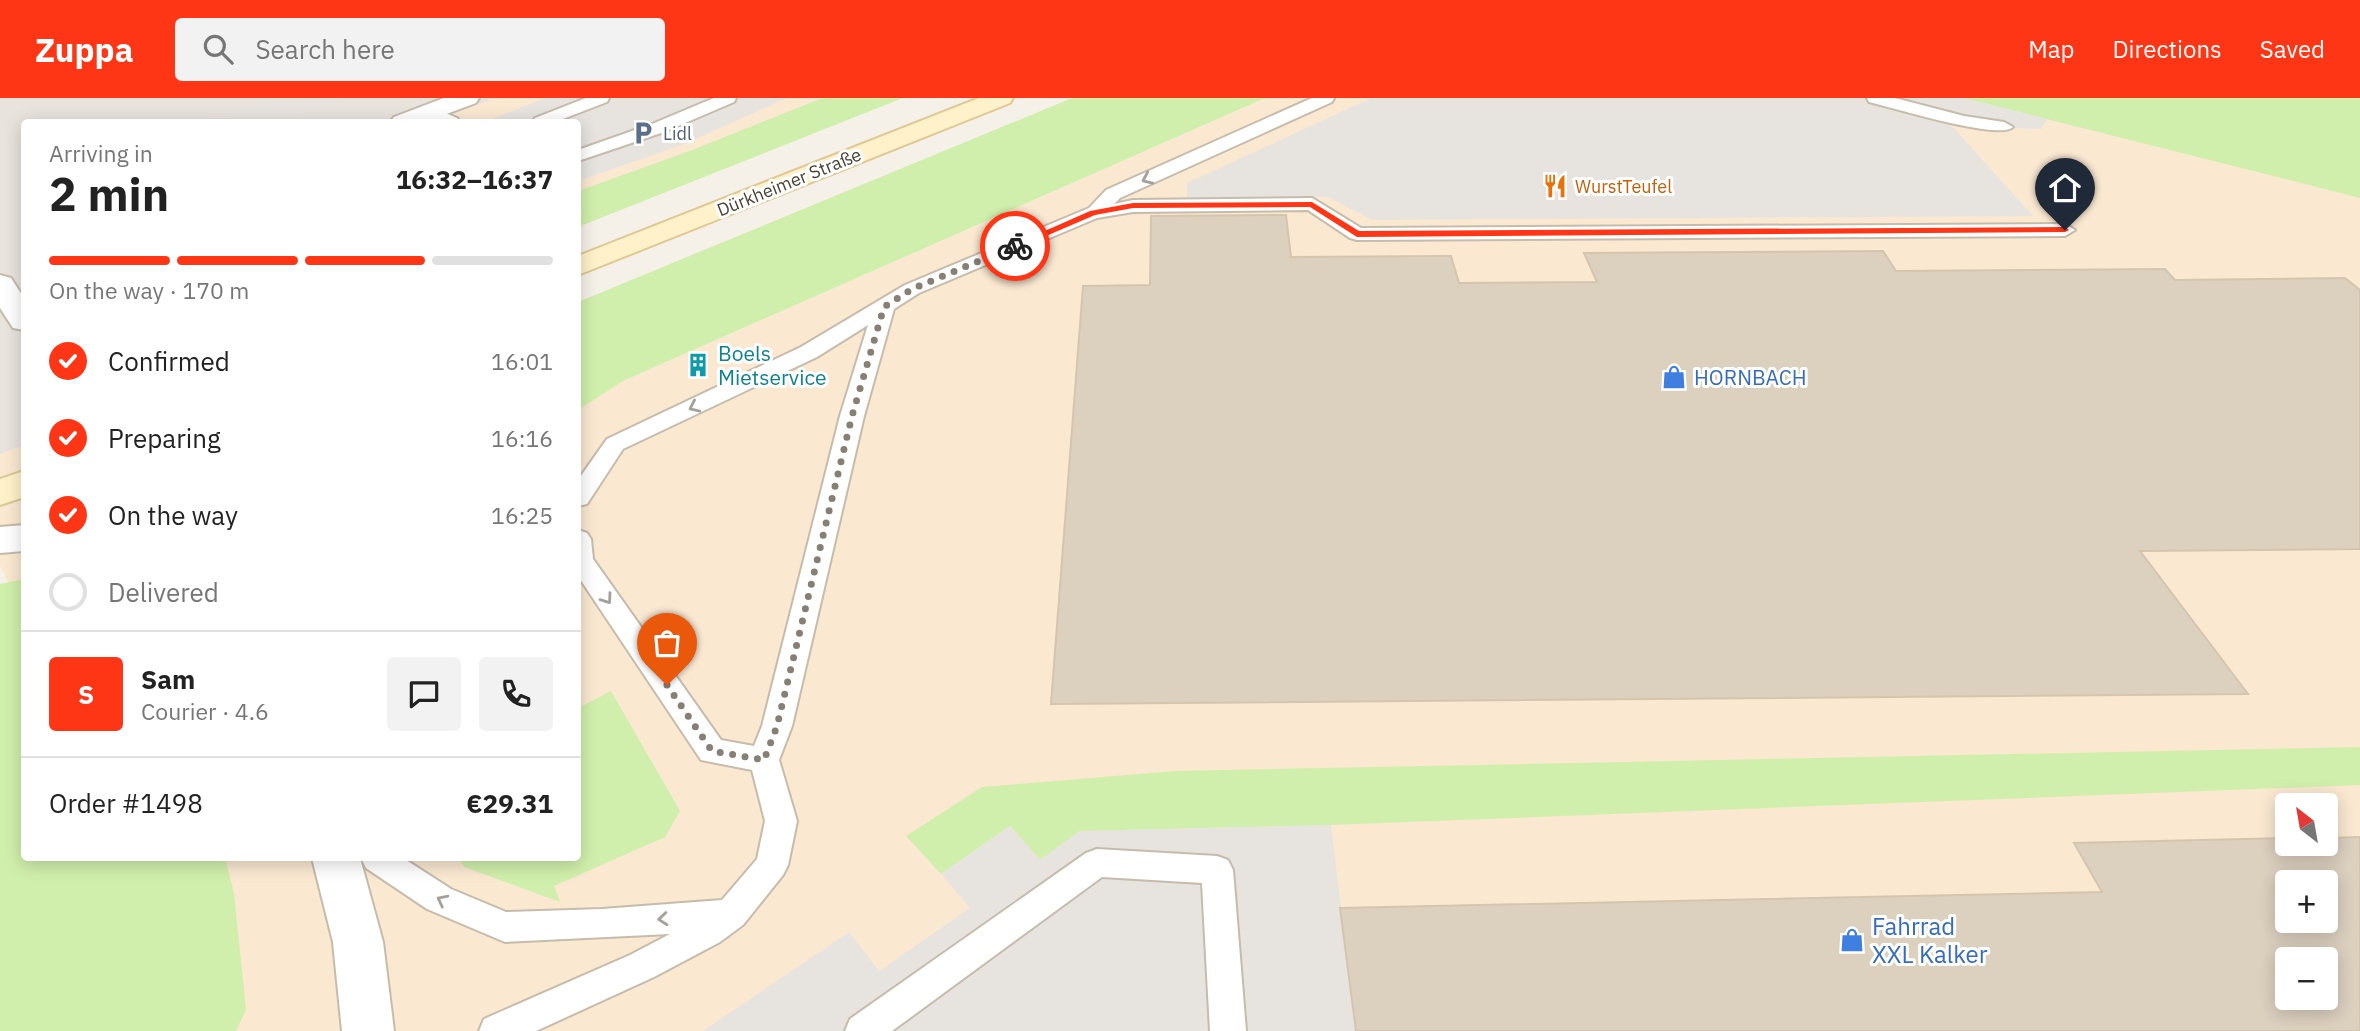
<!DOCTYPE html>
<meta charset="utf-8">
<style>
body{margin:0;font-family:"IBM Plex Sans",sans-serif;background:#f2f2f2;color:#222;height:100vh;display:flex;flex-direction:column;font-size:26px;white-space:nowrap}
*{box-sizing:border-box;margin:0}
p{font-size:23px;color:#767676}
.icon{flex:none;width:38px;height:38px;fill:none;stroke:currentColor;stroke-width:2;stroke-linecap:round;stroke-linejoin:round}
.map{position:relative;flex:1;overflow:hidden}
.panel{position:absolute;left:21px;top:21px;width:560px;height:742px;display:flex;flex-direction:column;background:#fff;border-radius:7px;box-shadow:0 4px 18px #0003}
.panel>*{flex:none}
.needle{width:46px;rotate:329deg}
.fabs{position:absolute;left:2275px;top:695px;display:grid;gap:14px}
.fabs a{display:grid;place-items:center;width:63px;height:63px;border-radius:7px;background:#fff;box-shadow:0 4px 18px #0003;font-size:35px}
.pin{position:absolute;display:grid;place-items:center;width:60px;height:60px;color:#fff;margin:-72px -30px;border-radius:50% 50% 50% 0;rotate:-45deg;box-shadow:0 0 7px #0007}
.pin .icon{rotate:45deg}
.courier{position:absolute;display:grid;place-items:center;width:70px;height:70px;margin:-35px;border:5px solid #ff3616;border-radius:50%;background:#fff;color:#222;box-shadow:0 2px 9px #0007}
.overview em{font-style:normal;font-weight:700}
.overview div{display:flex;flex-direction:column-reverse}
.overview{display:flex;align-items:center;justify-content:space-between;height:119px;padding:0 28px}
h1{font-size:46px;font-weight:700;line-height:52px}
.bar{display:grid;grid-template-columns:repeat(4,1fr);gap:10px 7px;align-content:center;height:84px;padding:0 28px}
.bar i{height:9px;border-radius:5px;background:#e0e0e0}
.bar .selected{background:#ff3616}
.bar p{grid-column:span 4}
.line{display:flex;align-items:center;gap:18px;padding:0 28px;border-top:2px solid #e0e0e0}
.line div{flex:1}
.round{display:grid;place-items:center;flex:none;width:74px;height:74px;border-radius:7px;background:#f2f2f2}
ol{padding:0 28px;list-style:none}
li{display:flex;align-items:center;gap:21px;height:77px}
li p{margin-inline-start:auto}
li .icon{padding:7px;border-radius:50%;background:#ff3616;color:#fff;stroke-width:4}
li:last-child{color:#767676}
li i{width:38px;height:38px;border:4px solid #e0e0e0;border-radius:50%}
header{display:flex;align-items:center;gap:42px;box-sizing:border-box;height:98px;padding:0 35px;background:#ff3616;color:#fff}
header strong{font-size:33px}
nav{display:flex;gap:38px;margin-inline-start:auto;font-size:24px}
.search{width:490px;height:63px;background:#f2f2f2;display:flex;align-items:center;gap:18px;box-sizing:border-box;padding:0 24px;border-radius:7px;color:#767676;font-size:26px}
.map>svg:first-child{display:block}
.commercial{fill:#fae8d1;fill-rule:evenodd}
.industrial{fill:#e8e3dd}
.green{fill:#d1efac}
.parking{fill:#e7e4e0}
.building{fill:#dcd0bf;stroke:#d5c5ae;stroke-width:2;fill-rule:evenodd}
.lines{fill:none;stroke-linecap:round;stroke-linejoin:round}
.service-casing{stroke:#c6bcac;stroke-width:4}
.minor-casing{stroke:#c6bcac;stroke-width:4}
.tertiary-casing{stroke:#c6bcac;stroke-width:4}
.secondary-casing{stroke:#dec994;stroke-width:4}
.service{fill:#fff;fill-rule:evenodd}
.minor{fill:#fff;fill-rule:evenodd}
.tertiary{fill:#fff;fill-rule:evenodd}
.secondary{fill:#fff1c9;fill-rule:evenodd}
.oneway{stroke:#a4a09a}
.route{fill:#ff3616}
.done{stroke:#867f74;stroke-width:7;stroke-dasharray:0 12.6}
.labels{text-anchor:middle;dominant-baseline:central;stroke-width:6;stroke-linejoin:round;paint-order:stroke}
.far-service-label{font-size:18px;fill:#4e5e75;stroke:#fff;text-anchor:start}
.far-street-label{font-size:18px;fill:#4a4235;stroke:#fff}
.far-food-label{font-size:18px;fill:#c56008;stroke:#fff;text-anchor:start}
.culture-label{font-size:21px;fill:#0d838f;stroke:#fff;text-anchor:start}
.shop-label{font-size:21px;fill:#366cbe;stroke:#fff;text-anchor:start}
.near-shop-label{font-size:24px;fill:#366cbe;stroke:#fff;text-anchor:start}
</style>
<header>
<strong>Zuppa</strong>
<div class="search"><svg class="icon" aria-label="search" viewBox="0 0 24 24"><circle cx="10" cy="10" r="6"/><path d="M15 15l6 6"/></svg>Search here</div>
<nav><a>Map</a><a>Directions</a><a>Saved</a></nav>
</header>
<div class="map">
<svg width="2360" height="933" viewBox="0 0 2360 933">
<rect width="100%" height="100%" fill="#f6f1e8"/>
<path class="commercial" d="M495 0H822L692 52 578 93V24H432Z
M1265 0H1963L2360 100V933H0V552L24 760H578V303ZM2287 707H2326V746H2287ZM2287 784H2326V822H2287ZM2287 861H2326V900H2287Z
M24 347V514L0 468V356Z"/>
<path class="industrial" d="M0 0H495L432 24H24V347L0 356Z"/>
<path class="green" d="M822 0H903L578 129V93L692 52Z
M1072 0H1265L623 283 578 312V204Z
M1963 0H2360V100Z
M24 481V760H225L234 795 246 912 236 933H0V486Z
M611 593 680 713 665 739 554 788 560 804 464 769 459 760H578V602L582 608Z
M2360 649V687L1331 727 1080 733 1040 762 1010 728 941 776 906 738 982 689 1175 673Z"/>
<path class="parking" d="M276 0H347L279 24H206Z
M545 0H787L684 46 578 83V24H495L490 22Z
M1371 0H1963L2047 21 2041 31 1951 27 2033 118 1372 122 1328 99 1187 101V85Z
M1331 727 1356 933H703L849 834 879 873 970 810 941 776 1010 728 1040 762 1080 733Z"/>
<path class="building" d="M1286 117 1291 159 1451 158 1459 185 1597 184 1584 155 1883 153 1896 173 2165 171 2175 182 2345 180 2360 192V451L2140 453 2248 596 1051 606 1083 188 1150 187 1151 118Z
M2360 739V933H1356L1340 810 2102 794 2074 745 2287 740V746H2326V740ZM2287 784H2326V822H2287ZM2287 861H2326V900H2287Z"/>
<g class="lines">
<g class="service-casing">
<path id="service" d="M586 0H609L607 4 555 24H532L535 20Z
M714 0H736L734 4 664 34 578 63V52L652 26Z
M1312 0H1334L1332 4 1120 100 1114 106 1133 102 1312 100 1361 130 2065 126 2075 132 2065 138 1357 142 1350 140 1308 112 1133 114 1097 120 919 195 894 211 864 318 792 628 779 662 797 723 788 767 783 777 743 827 720 844 654 879 536 933H479L484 921 630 857 670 836 505 844 427 811 366 770 361 760H403L451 791 506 814 602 811 722 802 757 761 765 723 752 672 701 662 578 478V432L587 435 591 441 593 461 721 642 754 648 762 628 840 318 868 227 817 259 623 351 587 406 578 408V382L607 341 801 249 905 187 1089 110 1106 92Z
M1867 0H1895L1964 18 2004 24 2013 29C2000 43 1891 9 1869 4Z
M432 9 457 20 460 24C446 25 433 25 423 14Z
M1097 751 1217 758 1228 762 1233 772 1246 933H1210L1202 785 1102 779 892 933H845L850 921 1086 755Z"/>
</g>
<g class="minor-casing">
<path id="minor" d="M444 0H479L476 5 425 24H390L394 19Z
M0 177 11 180 24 200V232L13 230 0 210Z"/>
</g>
<g class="tertiary-casing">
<path id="tertiary" d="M24 427V453L0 455V429Z
M312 760H360L383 844 394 933H342L333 844Z"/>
</g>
<g class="secondary-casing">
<path id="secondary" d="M979 0H1013L1010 5 578 177V158Z
M24 373V399L0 407V381Z"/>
</g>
<use href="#service" class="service"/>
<use href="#minor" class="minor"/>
<use href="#tertiary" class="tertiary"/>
<use href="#secondary" class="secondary"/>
</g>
<defs><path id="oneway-chevron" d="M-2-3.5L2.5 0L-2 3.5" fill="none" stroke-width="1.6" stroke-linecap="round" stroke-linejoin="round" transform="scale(1.75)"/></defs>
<g class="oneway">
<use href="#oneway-chevron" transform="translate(1147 81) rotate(156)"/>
<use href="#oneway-chevron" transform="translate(694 309) rotate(155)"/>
<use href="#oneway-chevron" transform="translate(607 501) rotate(55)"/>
<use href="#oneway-chevron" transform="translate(442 802) rotate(-153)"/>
<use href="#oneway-chevron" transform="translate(663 821) rotate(175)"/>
</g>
<path class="route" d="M1312 104 1359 133 2065 129 2069 132 2065 134 1357 139 1310 109 1133 110 1095 117 1018 150 1011 148 1090 113 1133 105Z"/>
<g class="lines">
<path class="done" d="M667 587 712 653 764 662 777 628 852 318 884 209 912 191 1015 148"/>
</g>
<defs>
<g id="parking-bare" transform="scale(1.89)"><path d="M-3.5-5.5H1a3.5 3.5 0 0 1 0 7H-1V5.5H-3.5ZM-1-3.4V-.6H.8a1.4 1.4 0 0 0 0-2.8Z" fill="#5c6f8a" stroke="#fff" stroke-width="2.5" paint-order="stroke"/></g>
<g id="restaurant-bare" transform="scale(1.89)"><path d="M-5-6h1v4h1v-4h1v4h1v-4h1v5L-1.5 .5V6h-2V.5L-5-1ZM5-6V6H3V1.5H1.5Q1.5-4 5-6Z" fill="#e8710a" stroke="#fff" stroke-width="2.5" paint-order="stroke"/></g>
<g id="building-bare" transform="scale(1.89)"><path d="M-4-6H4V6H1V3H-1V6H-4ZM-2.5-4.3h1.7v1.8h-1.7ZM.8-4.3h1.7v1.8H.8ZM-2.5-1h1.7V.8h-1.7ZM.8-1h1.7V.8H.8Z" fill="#0f9aa8" stroke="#fff" stroke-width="2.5" paint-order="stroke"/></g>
<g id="shop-bare" transform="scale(1.89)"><path d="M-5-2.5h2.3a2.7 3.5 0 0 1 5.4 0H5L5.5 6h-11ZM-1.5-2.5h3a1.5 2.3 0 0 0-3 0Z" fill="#3f7fe0" stroke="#fff" stroke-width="2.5" paint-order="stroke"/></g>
</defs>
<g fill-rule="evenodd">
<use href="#parking-bare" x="643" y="35"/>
<use href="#restaurant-bare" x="1555" y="88"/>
<use href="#building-bare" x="698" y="267"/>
<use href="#shop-bare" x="1674" y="279"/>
<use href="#shop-bare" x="1852" y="842"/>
</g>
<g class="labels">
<g class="far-service-label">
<text x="663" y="35">Lidl</text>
</g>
<g class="far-street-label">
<text transform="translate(789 84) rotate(-22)">Dürkheimer Straße</text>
</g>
<g class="far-food-label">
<text x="1575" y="88">WurstTeufel</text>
</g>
<g class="culture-label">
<text x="718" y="255">Boels<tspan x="718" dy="24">Mietservice</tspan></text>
</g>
<g class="shop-label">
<text x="1694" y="279">HORNBACH</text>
</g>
<g class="near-shop-label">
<text x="1872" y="828">Fahrrad<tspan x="1872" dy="28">XXL Kalker</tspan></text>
</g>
</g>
</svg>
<div class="fabs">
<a><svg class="needle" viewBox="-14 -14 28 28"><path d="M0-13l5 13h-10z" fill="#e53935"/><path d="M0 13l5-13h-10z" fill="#767676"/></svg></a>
<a>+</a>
<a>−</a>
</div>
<div class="pin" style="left:667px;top:587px;background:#ea580c"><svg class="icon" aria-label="bag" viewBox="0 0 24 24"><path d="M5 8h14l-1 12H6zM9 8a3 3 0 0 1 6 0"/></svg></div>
<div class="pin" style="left:2065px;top:132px;background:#1f2937"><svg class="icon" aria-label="home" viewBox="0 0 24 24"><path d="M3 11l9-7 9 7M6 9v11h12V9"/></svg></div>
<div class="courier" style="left:1015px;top:148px"><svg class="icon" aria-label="bike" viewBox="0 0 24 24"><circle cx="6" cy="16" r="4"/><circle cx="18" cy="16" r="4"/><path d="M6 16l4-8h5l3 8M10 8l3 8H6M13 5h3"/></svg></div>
<section class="panel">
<div class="overview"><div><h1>2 min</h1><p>Arriving in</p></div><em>16:32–16:37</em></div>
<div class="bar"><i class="selected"></i><i class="selected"></i><i class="selected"></i><i></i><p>On the way · 170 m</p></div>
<ol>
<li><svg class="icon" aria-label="check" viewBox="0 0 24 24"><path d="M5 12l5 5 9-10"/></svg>Confirmed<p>16:01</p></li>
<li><svg class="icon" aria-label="check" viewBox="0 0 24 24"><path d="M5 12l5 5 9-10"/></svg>Preparing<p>16:16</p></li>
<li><svg class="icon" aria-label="check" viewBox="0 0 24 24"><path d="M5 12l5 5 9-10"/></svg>On the way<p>16:25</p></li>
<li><i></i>Delivered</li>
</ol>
<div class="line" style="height:126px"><b class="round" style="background:#ff3616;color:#fff">S</b><div><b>Sam</b><p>Courier · 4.6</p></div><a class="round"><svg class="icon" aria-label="chat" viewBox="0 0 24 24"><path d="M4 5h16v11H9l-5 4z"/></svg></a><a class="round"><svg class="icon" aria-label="phone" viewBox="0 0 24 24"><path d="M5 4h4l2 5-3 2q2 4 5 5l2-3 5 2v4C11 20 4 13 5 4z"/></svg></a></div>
<div class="line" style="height:91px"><div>Order #1498</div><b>€29.31</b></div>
</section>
</div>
